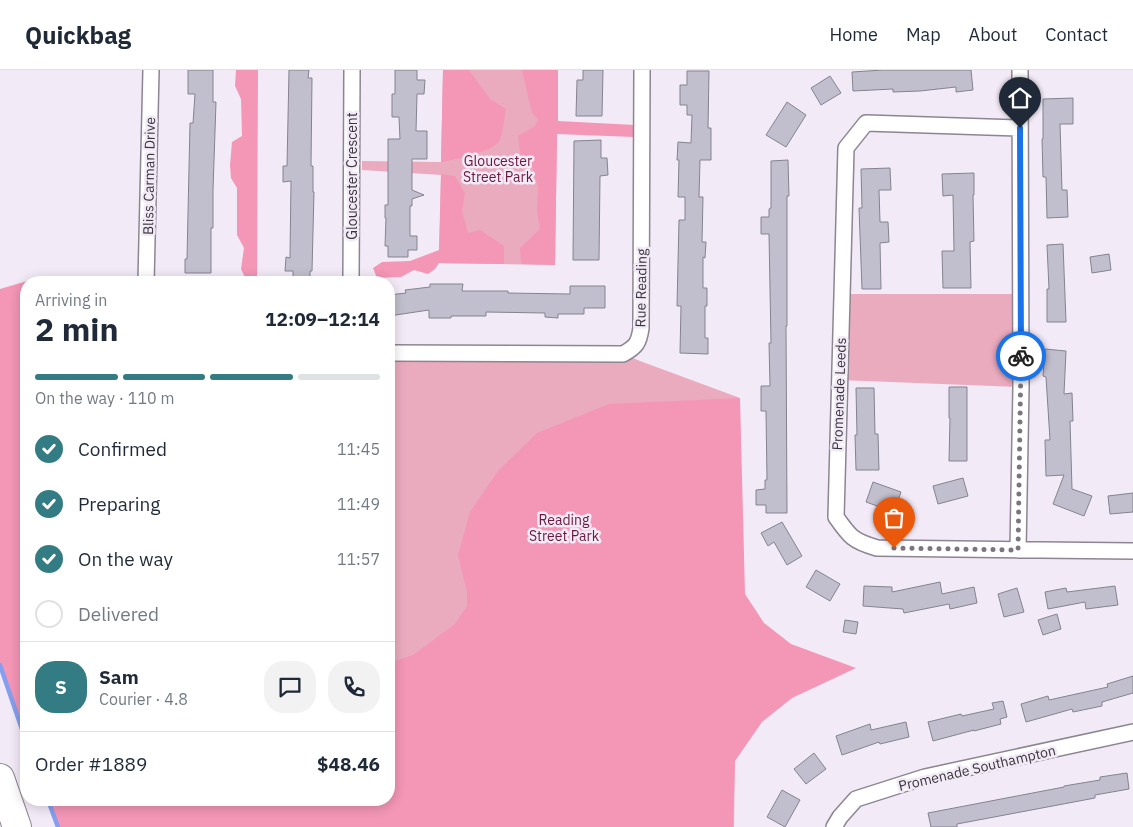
<!DOCTYPE html>
<meta charset="utf-8">
<style>
body{margin:0;font-family:"IBM Plex Sans",sans-serif;background:#f2f2f3;color:#1f2937;height:100vh;display:flex;flex-direction:column;font-size:19px;white-space:nowrap}
*{box-sizing:border-box;margin:0}
p{font-size:16px;color:#747a83}
.icon{flex:none;width:28px;height:28px;fill:none;stroke:currentColor;stroke-width:2;stroke-linecap:round;stroke-linejoin:round}
.map{position:relative;flex:1;overflow:hidden}
.sheet{position:absolute;left:20px;top:206px;width:375px;height:530px;display:flex;flex-direction:column;background:#fff;border-radius:20px;box-shadow:0 2px 12px #0003}
.sheet>*{flex:none}
.pin{position:absolute;display:grid;place-items:center;width:42px;height:42px;color:#fff;margin:-51px -21px;border-radius:50% 50% 50% 0;rotate:-45deg;box-shadow:0 0 5px #0007}
.pin .icon{rotate:45deg}
.courier{position:absolute;display:grid;place-items:center;width:50px;height:50px;margin:-25px;border:4px solid #1a73e8;border-radius:50%;background:#fff;color:#222;box-shadow:0 1px 6px #0007}
.headline em{font-style:normal;font-weight:800}
.headline div{display:flex;flex-direction:column-reverse}
.headline{display:flex;align-items:center;justify-content:space-between;height:85px;padding:0 15px}
h1{font-size:32px;font-weight:800;line-height:38px}
.bar{display:grid;grid-template-columns:repeat(4,1fr);gap:8px 5px;align-content:center;height:60px;padding:0 15px}
.bar i{height:6px;border-radius:4px;background:#e0e1e3}
.bar .active{background:#347c83}
.bar p{grid-column:span 4}
.line{display:flex;align-items:center;gap:12px;padding:0 15px;border-top:1px solid #e0e1e3}
.line div{flex:1}
.round{display:grid;place-items:center;flex:none;width:52px;height:52px;border-radius:20px;background:#f2f2f3}
ol{padding:0 15px;list-style:none}
li{display:flex;align-items:center;gap:15px;height:55px}
li p{margin-inline-start:auto}
li .icon{padding:5px;border-radius:50%;background:#347c83;color:#fff;stroke-width:4}
li:last-child{color:#747a83}
li i{width:28px;height:28px;border:2px solid #e0e1e3;border-radius:50%}
header{display:flex;align-items:center;gap:30px;box-sizing:border-box;height:70px;padding:0 25px;background:#fff;border-bottom:1px solid #e0e1e3}
header strong{font-size:24px}
nav{display:flex;gap:28px;margin-inline-start:auto;font-size:18px}
.map>svg:first-child{display:block}
.green{fill:#ebabbf}
.forest{fill:#f496b6}
.lines{fill:none;stroke-linecap:round;stroke-linejoin:round}
.stream{stroke:#859eed;stroke-width:4.5}
.building{fill:#c1bfcd;stroke:#848390}
.minor-casing{stroke:#8d8591;stroke-width:18}
.motorway-casing{stroke:#8d8591;stroke-width:30}
.minor{stroke:#fff;stroke-width:15}
.motorway{stroke:#fff;stroke-width:28}
.done{stroke:#7b767d;stroke-width:5;stroke-dasharray:0 9}
.route{stroke:#1a73e8;stroke-width:6}
.labels{text-anchor:middle;dominant-baseline:central;stroke-width:5;stroke-linejoin:round;paint-order:stroke}
.park-label{font-size:14px;fill:#6a183c;stroke:#f3eaf7}
.street-label{font-size:14px;fill:#3a373c;stroke:#f3eaf7}
</style>
<header>
<strong>Quickbag</strong>
<nav><a>Home</a><a>Map</a><a>About</a><a>Contact</a></nav>
</header>
<div class="map">
<svg width="1133" height="757" viewBox="0 0 1133 757">
<rect width="100%" height="100%" fill="#f3eaf7"/>
<path class="green" d="M443 0H558L555 195 439 193 441 105 362 100V91L441 92Z
M842 224H1021V317L839 310Z
M389 283 623 284 640 291 740 328 734 757H58L48 730H389Z"/>
<path class="forest" d="M236 0H258L257 212H247L241 199 244 178 237 165V118L231 108 230 95 232 72 242 66 241 29 235 16Z
M443 0H469L490 29 506 39C504 48 503 63 500 70 494 82 453 90 441 92Z
M522 0H558V51L635 55 634 67 557 64 555 195 521 194 520 178 540 159 537 141 538 117 533 99 520 83 518 66 535 56 538 49 532 43Z
M441 104 455 106 465 123 462 141 468 163 480 160 504 176V194L439 193 435 199 428 204 414 200 401 207 377 208 373 198 382 192 410 191 439 180Z
M27 211 26 483 20 654 26 653V671L0 595V219Z
M740 328 745 524 764 553 791 574 856 598 792 628 762 652 735 691 733 757H58L48 730H389V593L413 585 455 554 467 536V522L458 485 470 442 498 401 537 363 609 334Z"/>
<g class="lines">
<path class="stream" d="M0 595 26 671
M48 730 58 757"/>
</g>
<path class="building" d="M188 0H213V32H216L213 120V158H211V203H185V189H187L190 53H193L195 24H188Z
M289 0H309L308 8H312L311 96H313V122H314L312 201H310V212H293V201H285L286 187 290 188 291 111 283 112V96H287Z
M395 0H417V10H425L424 24H417L416 61H427V89H412V120L424 125 412 129V136H410V166H417V180H408V187H388V176H385L386 148H385V135H388V69H400L399 47H392V24H395Z
M583 0H603L602 46H576L577 10H583Z
M883 0H971L973 20 956 22V17L920 21 893 22V19L853 21 852 2Z
M687 1H709L708 58H711V90H700L699 127H703L702 172H706L705 188 703 187V218H707V236H705V268H708V284L680 283 681 236H677L679 150H685V127H678L679 90H677L678 72 691 73 692 45H687V35H680V15H687Z
M830 6 841 23 821 35 811 18Z
M1073 28V54H1060L1062 120H1067L1068 147 1047 148 1046 107H1043L1042 69H1043V29Z
M787 32 806 45 786 77 766 65Z
M601 70V88H607L608 105 600 106 599 190H573L574 71Z
M788 90 789 126H787V256H786L787 443H766V435H756V420L765 419V410H767L766 341H761V316H770L769 273H771L769 164H761V147H769V139L771 138V91Z
M890 98 891 120H879L880 152H888L889 172 880 173 881 219H862L859 138H862L861 99Z
M974 103V125H973L974 171 970 172 971 218H943L942 181H954L953 125 943 126 942 104Z
M1063 174 1066 252H1047V219H1049L1047 175Z
M1109 184 1111 200 1092 203 1090 187Z
M430 214H463L462 221H508V223L570 224V216H605V238H584V244H558V248L545 247V243L486 242V246H451V248H429V240L389 246V225L406 223 405 220 430 217Z
M1045 279 1066 281 1064 324 1072 323 1073 351H1070L1072 419 1092 426 1084 446 1053 434 1064 405 1046 406 1045 370H1050L1046 307 1043 306Z
M949 317H967V391H949L950 348H949Z
M856 318H874L875 364H878L879 400H856L855 365H857Z
M963 408 968 426 938 434 933 416Z
M873 412 901 422 894 442 866 432Z
M1133 423V442L1110 444 1108 426Z
M782 452 802 486 787 495 774 472 768 476 761 463Z
M816 500 840 514 830 531 806 517Z
M940 512 942 524 974 517 977 533 950 539 949 534 904 543 903 539 863 536 864 516 892 517V522Z
M1115 516 1118 535 1086 539 1085 532 1048 539 1045 522 1066 518 1067 522Z
M1017 518 1024 542 1004 547 998 524Z
M1057 544 1061 559 1043 565 1038 550Z
M845 550 858 552 856 564 843 562Z
M1133 606V623L1102 632V636L1073 642 1072 639 1026 652 1021 634 1048 626 1049 630 1108 617 1107 614Z
M1003 631 1007 647 1000 649 1001 654 974 661V660L933 671 928 652 961 644 962 646 994 639 992 633Z
M906 652 909 667 880 674 879 672 842 685 836 666 870 654 871 660Z
M814 683 826 699 806 714 794 699Z
M1127 703 1129 719 1095 725V728L957 754V757H931L928 743 1064 717V716L1100 710V707Z
M782 720 800 730 785 757 767 747Z"/>
<g class="lines">
<g class="minor-casing">
<path id="minor" d="M1020 58 866 53 846 78 836 447C850 467 853 471 877 478L1133 481
M146 212 151 0
M351 212 352 0
M389 283 623 284C636 277 639 273 641 258L642 0
M1018 480 1021 317 1020 0
M834 757 840 747 856 729 925 707 1133 662"/>
</g>
<g class="motorway-casing">
<path id="motorway" d="M0 708 17 757"/>
</g>
<use href="#minor" class="minor"/>
<use href="#motorway" class="motorway"/>
</g>
<g class="lines">
<path class="done" d="M894 478 1018 480 1021 286"/>
<path class="route" d="M1020 58 1021 286"/>
</g>
<g class="labels">
<g class="park-label">
<text x="498" y="91">Gloucester<tspan x="498" dy="16">Street Park</tspan></text>
<text x="564" y="450">Reading<tspan x="564" dy="16">Street Park</tspan></text>
</g>
<g class="street-label">
<text transform="translate(149 106) rotate(-89)">Bliss Carman Drive</text>
<text transform="translate(352 106) rotate(-90)">Gloucester Crescent</text>
<text transform="translate(641 218) rotate(-89)">Rue Reading</text>
<text transform="translate(839 324) rotate(-88)">Promenade Leeds</text>
<text transform="translate(977 698) rotate(-13)">Promenade Southampton</text>
</g>
</g>
</svg>
<div class="pin" style="left:894px;top:478px;background:#ea580c"><svg class="icon" aria-label="bag" viewBox="0 0 24 24"><path d="M5 8h14l-1 12H6zM9 8a3 3 0 0 1 6 0"/></svg></div>
<div class="pin" style="left:1020px;top:58px;background:#1f2937"><svg class="icon" aria-label="home" viewBox="0 0 24 24"><path d="M3 11l9-7 9 7M6 9v11h12V9"/></svg></div>
<div class="courier" style="left:1021px;top:286px"><svg class="icon" aria-label="bike" viewBox="0 0 24 24"><circle cx="6" cy="16" r="4"/><circle cx="18" cy="16" r="4"/><path d="M6 16l4-8h5l3 8M10 8l3 8H6M13 5h3"/></svg></div>
<section class="sheet">
<div class="headline"><div><h1>2 min</h1><p>Arriving in</p></div><em>12:09–12:14</em></div>
<div class="bar"><i class="active"></i><i class="active"></i><i class="active"></i><i></i><p>On the way · 110 m</p></div>
<ol>
<li><svg class="icon" aria-label="check" viewBox="0 0 24 24"><path d="M5 12l5 5 9-10"/></svg>Confirmed<p>11:45</p></li>
<li><svg class="icon" aria-label="check" viewBox="0 0 24 24"><path d="M5 12l5 5 9-10"/></svg>Preparing<p>11:49</p></li>
<li><svg class="icon" aria-label="check" viewBox="0 0 24 24"><path d="M5 12l5 5 9-10"/></svg>On the way<p>11:57</p></li>
<li><i></i>Delivered</li>
</ol>
<div class="line" style="height:90px"><b class="round" style="background:#347c83;color:#fff">S</b><div><b>Sam</b><p>Courier · 4.8</p></div><a class="round"><svg class="icon" aria-label="chat" viewBox="0 0 24 24"><path d="M4 5h16v11H9l-5 4z"/></svg></a><a class="round"><svg class="icon" aria-label="phone" viewBox="0 0 24 24"><path d="M5 4h4l2 5-3 2q2 4 5 5l2-3 5 2v4C11 20 4 13 5 4z"/></svg></a></div>
<div class="line" style="height:65px"><div>Order #1889</div><b>$48.46</b></div>
</section>
</div>
